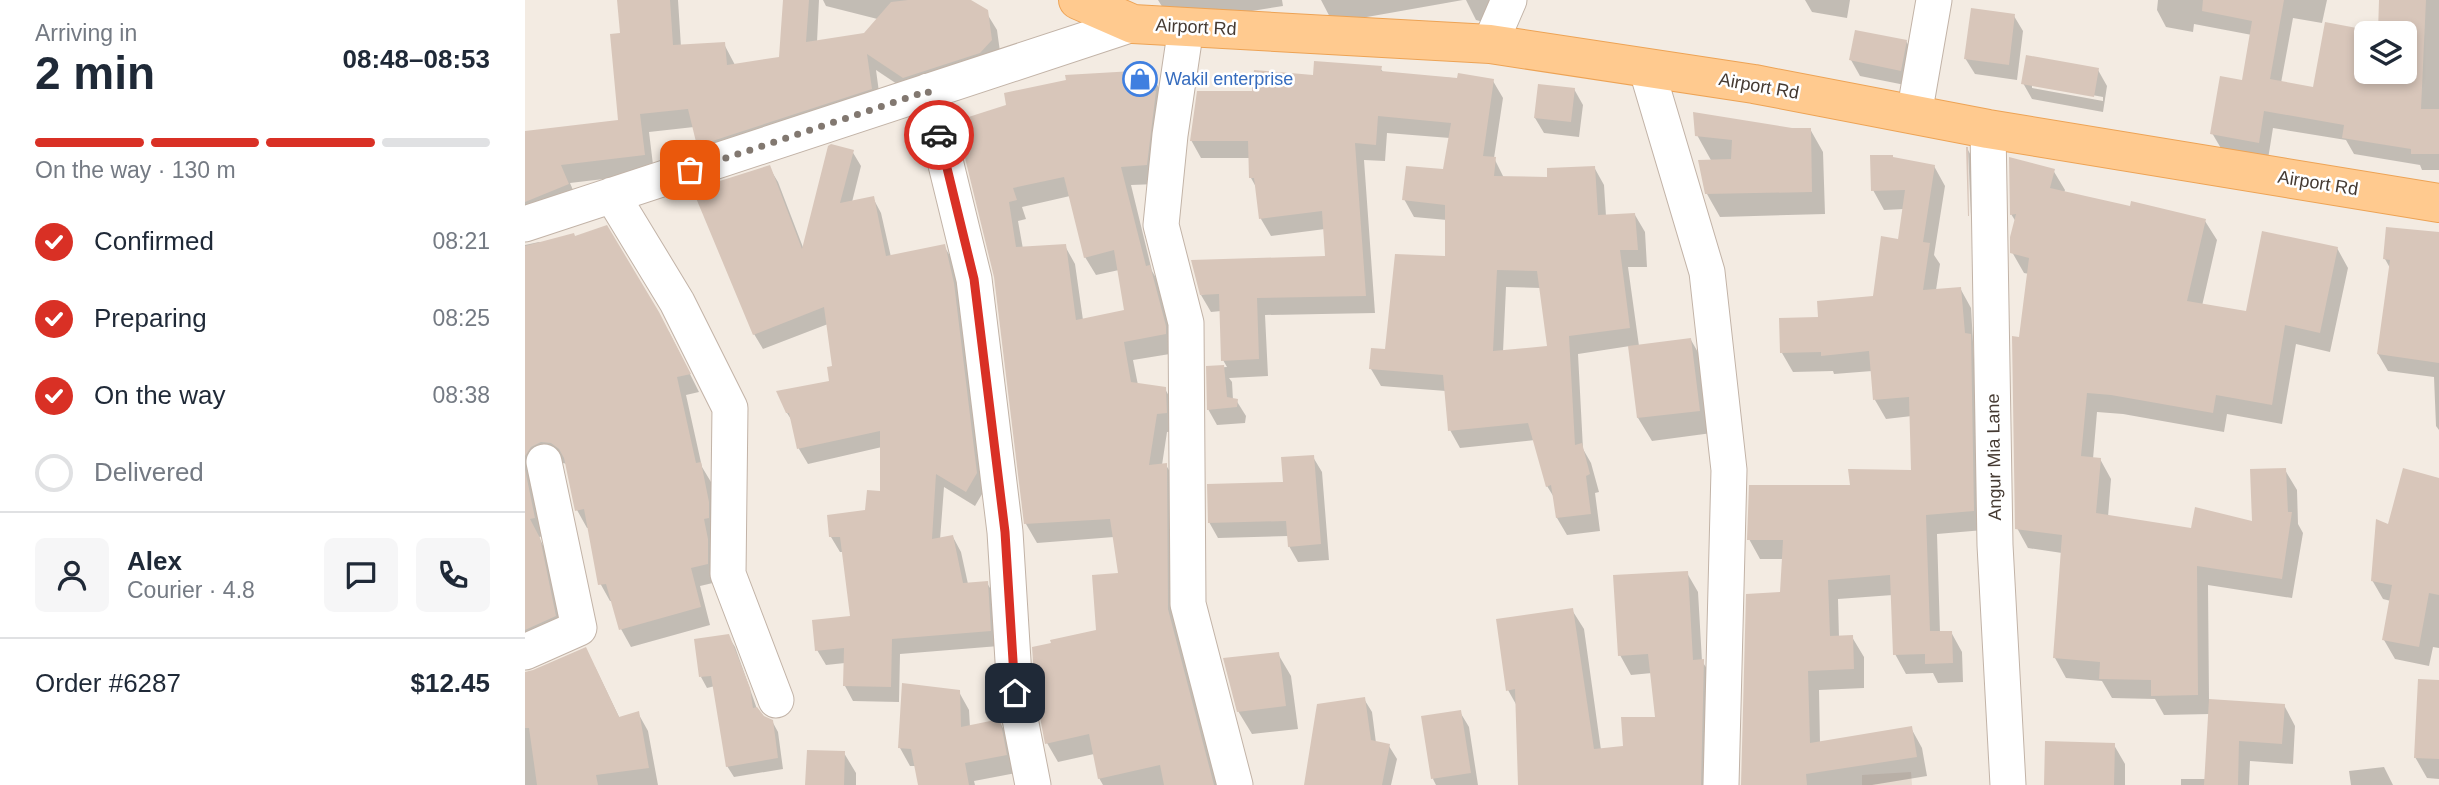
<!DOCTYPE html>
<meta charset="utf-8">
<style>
body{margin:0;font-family:Helvetica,sans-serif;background:#f6f6f7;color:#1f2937;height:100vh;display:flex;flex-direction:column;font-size:26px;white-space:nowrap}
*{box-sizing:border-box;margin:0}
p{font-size:23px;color:#747a83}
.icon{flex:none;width:38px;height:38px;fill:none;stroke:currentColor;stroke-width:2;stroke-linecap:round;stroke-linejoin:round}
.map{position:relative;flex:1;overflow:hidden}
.side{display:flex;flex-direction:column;background:#fff;width:525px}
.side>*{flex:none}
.tools{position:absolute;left:1829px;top:21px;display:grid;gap:14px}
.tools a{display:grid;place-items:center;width:63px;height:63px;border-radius:10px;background:#fff;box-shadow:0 4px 10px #0003;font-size:35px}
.pin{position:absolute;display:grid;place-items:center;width:60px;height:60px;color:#fff;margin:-30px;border-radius:14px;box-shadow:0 4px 10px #0006}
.courier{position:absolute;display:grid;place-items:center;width:70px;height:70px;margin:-35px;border:5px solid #d93025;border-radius:50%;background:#fff;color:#222;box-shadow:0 2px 9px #0007}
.headline em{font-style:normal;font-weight:800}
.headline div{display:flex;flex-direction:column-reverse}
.headline{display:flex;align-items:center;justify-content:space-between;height:119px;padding:0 35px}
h1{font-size:46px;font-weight:800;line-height:52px}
.bar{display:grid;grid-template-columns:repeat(4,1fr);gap:10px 7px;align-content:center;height:84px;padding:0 35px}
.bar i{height:9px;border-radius:5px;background:#e0e1e3}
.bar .on{background:#d93025}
.bar p{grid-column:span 4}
.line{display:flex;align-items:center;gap:18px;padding:0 35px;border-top:2px solid #e0e1e3}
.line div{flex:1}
.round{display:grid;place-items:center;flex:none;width:74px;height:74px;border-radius:10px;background:#f6f6f7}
ol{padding:0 35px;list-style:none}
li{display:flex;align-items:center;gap:21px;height:77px}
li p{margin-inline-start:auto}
li .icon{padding:7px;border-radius:50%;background:#d93025;color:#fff;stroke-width:4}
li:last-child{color:#747a83}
li i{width:38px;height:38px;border:4px solid #e0e1e3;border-radius:50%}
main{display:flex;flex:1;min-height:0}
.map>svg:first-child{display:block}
.residential{fill:#e7dbd0}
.shadow{fill:#0003;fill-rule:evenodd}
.building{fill:#d8c6ba;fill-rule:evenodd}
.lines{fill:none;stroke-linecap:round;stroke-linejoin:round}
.minor-casing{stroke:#c2b3a7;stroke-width:37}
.major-casing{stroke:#eda355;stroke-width:40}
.minor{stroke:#fff;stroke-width:35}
.major{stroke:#ffca8f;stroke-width:38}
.done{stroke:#827870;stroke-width:7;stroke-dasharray:0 12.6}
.route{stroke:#d93025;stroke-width:9}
.labels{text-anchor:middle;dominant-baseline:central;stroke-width:5;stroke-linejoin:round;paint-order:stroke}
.street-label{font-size:18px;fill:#453a32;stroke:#fff}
.shop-label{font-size:18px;fill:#366cbe;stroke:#fff;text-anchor:start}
</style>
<main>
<section class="side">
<div class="headline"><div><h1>2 min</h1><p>Arriving in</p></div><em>08:48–08:53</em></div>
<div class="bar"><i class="on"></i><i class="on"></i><i class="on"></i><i></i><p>On the way · 130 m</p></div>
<ol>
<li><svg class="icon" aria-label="check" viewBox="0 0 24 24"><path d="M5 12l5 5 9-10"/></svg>Confirmed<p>08:21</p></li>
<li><svg class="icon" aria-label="check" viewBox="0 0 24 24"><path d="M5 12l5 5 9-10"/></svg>Preparing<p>08:25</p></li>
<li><svg class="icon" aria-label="check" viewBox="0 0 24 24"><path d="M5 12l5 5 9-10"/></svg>On the way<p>08:38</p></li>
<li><i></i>Delivered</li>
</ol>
<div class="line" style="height:126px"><a class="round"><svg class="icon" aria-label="person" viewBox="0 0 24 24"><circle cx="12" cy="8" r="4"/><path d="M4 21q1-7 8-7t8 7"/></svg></a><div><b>Alex</b><p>Courier · 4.8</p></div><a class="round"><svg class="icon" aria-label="chat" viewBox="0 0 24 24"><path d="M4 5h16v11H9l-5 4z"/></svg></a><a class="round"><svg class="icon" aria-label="phone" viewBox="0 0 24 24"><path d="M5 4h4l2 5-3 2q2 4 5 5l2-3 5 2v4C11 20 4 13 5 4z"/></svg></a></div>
<div class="line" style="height:91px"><div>Order #6287</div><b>$12.45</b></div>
</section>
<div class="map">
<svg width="1914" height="785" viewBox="0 0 1914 785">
<rect width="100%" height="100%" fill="#f3ebe2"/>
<path class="residential" d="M1386 772 1387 785H1337V775Z"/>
<path class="shadow" d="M94 0H153L156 47 199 44 210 65 256 59 259 0H294L292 42 388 28 301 6 298 0H442L461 12 472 30 476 59 390 96 351 70 356 107 184 163 174 145 169 127 124 132 129 173 45 183 53 202 0 226V133L95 121 97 35Z
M633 0H757L758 6 708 14 641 13Z
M796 0H938L808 23Z
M941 0H987L969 25 951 20Z
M1280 0H1325L1322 18 1287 12Z
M1633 0H1802L1797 23 1768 18 1756 83 1789 89 1801 24 1852 33H1841V72H1880V33H1854L1856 0H1914V170H1897L1895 165 1829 154 1821 140 1748 128 1743 159 1697 150 1687 133 1718 82 1727 35 1669 24 1668 32 1641 27 1632 10Z
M1489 16 1498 31 1492 80 1450 74 1440 58Z
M1381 41 1390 57 1385 86 1335 76 1326 60Z
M855 68 859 73 968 81 978 98 969 158 979 178 1024 179 1069 167 1079 185 1081 216 1110 215 1120 232 1122 267H1103L1114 346 1166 340 1179 363 1187 433 1127 441 1113 418 1105 346 1053 354 1058 449 1066 463 1074 492 1070 493 1075 531 1042 535 1032 518 1030 499 1022 486 1010 440 935 448 925 430 921 391 856 386 846 369 861 350 922 258V220L889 217 879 199 920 171 925 138 862 133 860 161 839 160 850 313 740 315 743 376 704 378 707 382 708 400H711L721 416 720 423 692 425 683 409V368L702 367 698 360 696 311 686 312 676 295 802 258 800 229 746 236 736 219 731 187 726 178 725 158H676L666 140 729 93 790 77ZM981 287 1016 288 1024 347 978 352Z
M1573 70 1582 86 1578 112 1507 99 1498 83ZM1507 84 1578 97V101L1507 88Z
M625 71 635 90 632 184 606 185 627 271 635 285 651 353 608 360 613 385 640 389 651 408V431L642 432 637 465H641L652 484 694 785H578L574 778 569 754 533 762 522 743 573 632 595 575 589 537 512 543 501 524 471 276 433 122ZM545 196 560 257 571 275 594 270 601 312 558 320 550 264 540 246 498 249 493 221 501 219 497 207Z
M1049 89 1058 105 1054 137 1019 133 1010 118Z
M1285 129 1298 152 1300 214 1195 217 1182 194 1187 162 1172 135Z
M1443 150 1451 165 1452 227 1446 216Z
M327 151 336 166 327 202 348 198 356 213 366 257 419 246 428 261 437 299 460 489 450 506 419 487 415 540 428 537 436 552 443 584 462 583 471 598 474 646 375 654 374 702 328 701 320 686V663L301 665 292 650 327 617 319 552H315L306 537 342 512 357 493V447L283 464 274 449 269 424 262 413 306 382 309 367 303 324 238 349 229 334 244 167 253 182 279 250Z
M1368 159 1409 166 1420 186 1409 255 1415 264 1411 290 1435 288 1446 308 1459 530 1412 534 1415 633 1426 632 1437 652 1438 682 1413 683 1408 673 1381 674 1370 654 1368 595 1313 599 1314 638 1327 637 1339 657V688L1294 690 1295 743 1386 728 1397 748 1402 776 1347 785H1218L1256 594 1258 559H1235L1224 539 1327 487 1388 471 1387 416 1361 419 1350 400 1347 371 1309 374 1308 371 1268 372 1257 353 1295 319 1349 298 1374 241 1379 209 1359 210 1348 190Z
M1528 170 1540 190 1539 193 1606 208 1680 221 1692 240 1677 306 1722 313 1812 248 1823 268 1805 352 1771 344 1757 424 1702 414 1699 432 1598 414 1572 412 1568 459H1575L1586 479 1583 517 1667 529 1729 523 1760 470 1772 490 1773 524 1778 533 1767 598 1683 585 1684 700 1759 705 1770 726 1768 764 1725 761 1724 785H1656V779H1681L1685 714 1639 715 1630 699 1587 698 1577 681 1541 678 1530 658 1537 553 1503 548 1492 528 1496 339 1504 274 1499 273 1487 252 1491 222 1486 214Z
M1914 233V430L1911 426 1909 377 1863 371 1853 354 1865 268 1860 259Z
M14 242 144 332 174 392 161 395 177 467 186 482 193 522 192 582 175 586 185 625 106 647 96 629 87 601H85L75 583 64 528H62L52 510 42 464 26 460 19 536 14 537 24 558 40 635 0 653V245Z
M788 457 797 472 804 560 773 562 764 546 763 536 693 538 684 522 759 484Z
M1914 480V648L1908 647 1904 666 1870 659 1859 640 1866 601 1858 599 1847 580 1864 526Z
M1162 573 1173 592 1177 661 1189 680 1187 785H995L992 706 983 690 1047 610 1059 629 1076 750 1100 748 1132 719 1127 673 1106 675 1095 655Z
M203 636 210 647 232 709 238 717 247 721 253 732 258 769 209 777 202 766 190 686 182 688 176 677Z
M753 654 766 676 773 729 727 734 713 711Z
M70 667 95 719 113 713 123 731 133 785H0V674Z
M1914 682V779L1902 778 1890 757Z
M434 692 444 710 445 727 474 721 484 739 491 773 449 781 450 785H394L391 766H385L375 748Z
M839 699 847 712 851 743 864 746 872 759 866 785H781Z
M935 712 944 727 953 785H911L908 779Z
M1589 745 1600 764V785H1521Z
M319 753 331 773V785H282Z
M1859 767 1868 785H1826L1824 771Z"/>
<path class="building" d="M92 0H145L148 45 200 42 202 65 254 57 258 0H284L281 42 339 33 366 2 383 0H446L463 10 467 40 455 53 378 78 342 54 347 89 172 146 163 109 115 114 120 155 36 165 44 184 0 202V131L93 120 85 34 95 33Z
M1678 0H1759L1745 79 1788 87 1800 22 1853 32 1854 0H1901L1896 109H1914V154H1886V149L1817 138 1819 125 1739 111 1734 143 1685 134 1695 76 1717 80 1727 21 1677 11ZM1841 33H1880V72H1841Z
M1446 8 1490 14 1484 65 1439 59Z
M1330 30 1382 40 1376 71 1324 60Z
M1501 55 1574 68 1569 97 1496 84Z
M789 61 857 66 856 71 932 78 933 73 969 79 958 156 971 157 969 176 1022 177V168L1070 166 1073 215 1110 213 1113 250H1095L1105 328 1044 336 1050 445 1057 443 1065 474 1061 476 1066 514 1031 518 1026 485 1021 487 1003 423 923 431 918 375 844 369 846 348 860 349 870 254 920 256V205L877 200 881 166 918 169 926 123 853 116 851 145 830 143 841 296 732 298 734 359 696 361 694 294 675 295 666 260 800 256 797 211 734 219 729 178H724L723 141H665L672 91H727L729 70 788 75ZM972 270 1012 271 1022 346 968 351Z
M626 70 627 91H631L622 165 596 167 621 266 625 265 641 326V334L599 342 606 382 641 387 642 413 632 414 624 465 642 463 643 609 689 785H639L635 765 573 779 564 734 520 744 510 690 507 647 526 643 525 640 571 630 567 575 593 573 585 519 499 524 469 277 431 121 481 105 479 93 541 80 540 75ZM539 177 559 258 589 250 599 310 551 320 541 244 491 247 484 202 492 200 488 188Z
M1013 84 1050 88 1046 122 1009 118Z
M1168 112 1267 128H1286L1287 192 1180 194 1173 160 1206 159 1207 140 1170 136Z
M306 144 329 150 315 203 349 196 361 256 420 244 429 283 452 473 441 492 411 474 407 539 428 535 438 583 463 581 466 631 367 639 366 687 318 686 319 648 290 651 287 620 325 616 315 537H304L302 515 340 510 342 490 355 491V431L272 449 264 413H261L251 391 304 381 302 367 307 366 299 307 228 335 171 198 184 192 182 185 245 165 277 249 303 146Z
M1441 147H1443L1444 216H1443Z
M1345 155H1368V157L1410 165 1398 242 1405 243 1398 290 1436 287 1440 333 1446 334 1449 511 1401 515 1405 631H1427L1428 663 1400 664V654L1368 655 1365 575 1303 580 1305 636 1328 635 1329 669 1283 671 1285 743 1387 726 1392 757 1281 774 1282 785H1216L1221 594 1255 592 1258 540H1222L1224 485H1325L1323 469 1386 470 1384 397 1348 400 1344 351 1296 356V352L1255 353 1254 318 1293 317 1292 301 1348 296 1356 236 1373 239 1380 190 1346 191Z
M1484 157 1530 169 1525 188 1605 206 1606 201 1681 219 1662 301 1721 311 1737 231 1813 247 1795 333 1760 325 1747 405 1691 395 1688 413 1586 395 1562 393 1556 456 1576 458 1571 513 1666 528 1670 507 1727 521 1725 469 1761 468 1763 512H1767L1757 579 1672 566 1673 695 1626 696V680L1574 679 1575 662 1528 658 1537 535 1490 529 1487 336 1494 337 1504 258 1485 253V237L1491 214 1485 215Z
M82 225 134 312 166 374 152 377 171 463 176 462 184 502V518L179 519 183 539V564L166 568 176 607 94 630 81 584 73 585 59 509 50 511 39 458 34 449 26 443 16 442 6 447 0 456V246L49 233 50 236Z
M1861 227 1914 232V363L1852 354 1865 260 1858 259Z
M1166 338 1175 411 1112 418 1103 346Z
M699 365 702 397 713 399 712 407 682 410 681 366Z
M789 455 796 544 763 547 761 521 683 523 682 484 758 482 756 457Z
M1878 468 1914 478V595L1904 593 1894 647 1857 640 1867 585 1846 581 1851 519 1863 524Z
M0 469 10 518 5 519 15 538 31 616 0 630Z
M1163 571 1168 660 1179 659 1176 785H993L990 689 981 691 971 619 1048 608 1069 749 1098 746 1096 717H1130L1123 654 1093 656 1088 575Z
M204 634 225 688 228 708 232 707 239 716 248 720 253 758 201 767 186 676 174 677 169 639Z
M61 647 94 717 114 711 124 768 71 775 73 785H12L4 728H0V672L8 670Z
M754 652 761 706 712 712 698 658Z
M1893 679 1914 680V759L1889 758Z
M377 683 435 690 436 727 475 719 482 755 440 763 444 785H393L386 749 373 748Z
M840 697 846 740 865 744 857 785H779L792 704Z
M1684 699 1760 704 1757 744 1714 741 1713 785H1679Z
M936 710 946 773 906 779 896 716Z
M1520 741 1590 743 1589 785H1519Z
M282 750 320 751 319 785H280Z"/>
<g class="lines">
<g class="minor-casing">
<path id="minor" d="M661 27 645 135 636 225 661 323 663 604 710 785
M965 44 984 0
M1121 67 1182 272 1204 470 1196 785
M403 91 449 279 480 532 490 693 508 785
M1389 115 1409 0
M1463 129 1470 545 1483 785
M87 195 152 302 205 408 203 574 251 700
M0 224 608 24
M0 652 54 628 19 462"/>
</g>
<g class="major-casing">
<path id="major" d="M553 0 608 24 965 44 1229 84 1463 129 1914 203"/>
</g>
<use href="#minor" class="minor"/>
<use href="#major" class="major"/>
</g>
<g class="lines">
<path class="done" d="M165 170 403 91 414 135"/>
<path class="route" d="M414 135 449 279 480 532 490 693"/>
</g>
<defs>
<g id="shop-ring" transform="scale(1.75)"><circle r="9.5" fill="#fff" stroke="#3f7fe0" stroke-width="1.5"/><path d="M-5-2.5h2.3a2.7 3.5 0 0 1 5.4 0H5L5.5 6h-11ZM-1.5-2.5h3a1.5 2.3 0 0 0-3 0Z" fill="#3f7fe0"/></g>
</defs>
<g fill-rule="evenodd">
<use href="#shop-ring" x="615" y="79"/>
</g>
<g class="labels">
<g class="street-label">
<text transform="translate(671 27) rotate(3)">Airport Rd</text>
<text transform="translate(1234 86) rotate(10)">Airport Rd</text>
<text transform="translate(1793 183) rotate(9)">Airport Rd</text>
<text transform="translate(1469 457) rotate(-91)">Angur Mia Lane</text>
</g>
<g class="shop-label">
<text x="640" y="79">Wakil enterprise</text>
</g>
</g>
</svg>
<div class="tools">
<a><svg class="icon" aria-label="layers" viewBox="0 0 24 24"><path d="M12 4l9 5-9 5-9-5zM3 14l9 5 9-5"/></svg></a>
</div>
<div class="pin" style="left:165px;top:170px;background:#ea580c"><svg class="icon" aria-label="bag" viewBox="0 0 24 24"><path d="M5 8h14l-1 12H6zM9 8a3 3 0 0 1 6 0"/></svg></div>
<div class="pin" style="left:490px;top:693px;background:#1f2937"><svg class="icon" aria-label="home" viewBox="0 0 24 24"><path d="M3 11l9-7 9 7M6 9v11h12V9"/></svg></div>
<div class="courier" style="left:414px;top:135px"><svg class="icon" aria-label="car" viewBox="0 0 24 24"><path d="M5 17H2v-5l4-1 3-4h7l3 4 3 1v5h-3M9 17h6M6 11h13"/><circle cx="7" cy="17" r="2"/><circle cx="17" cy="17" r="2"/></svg></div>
</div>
</main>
